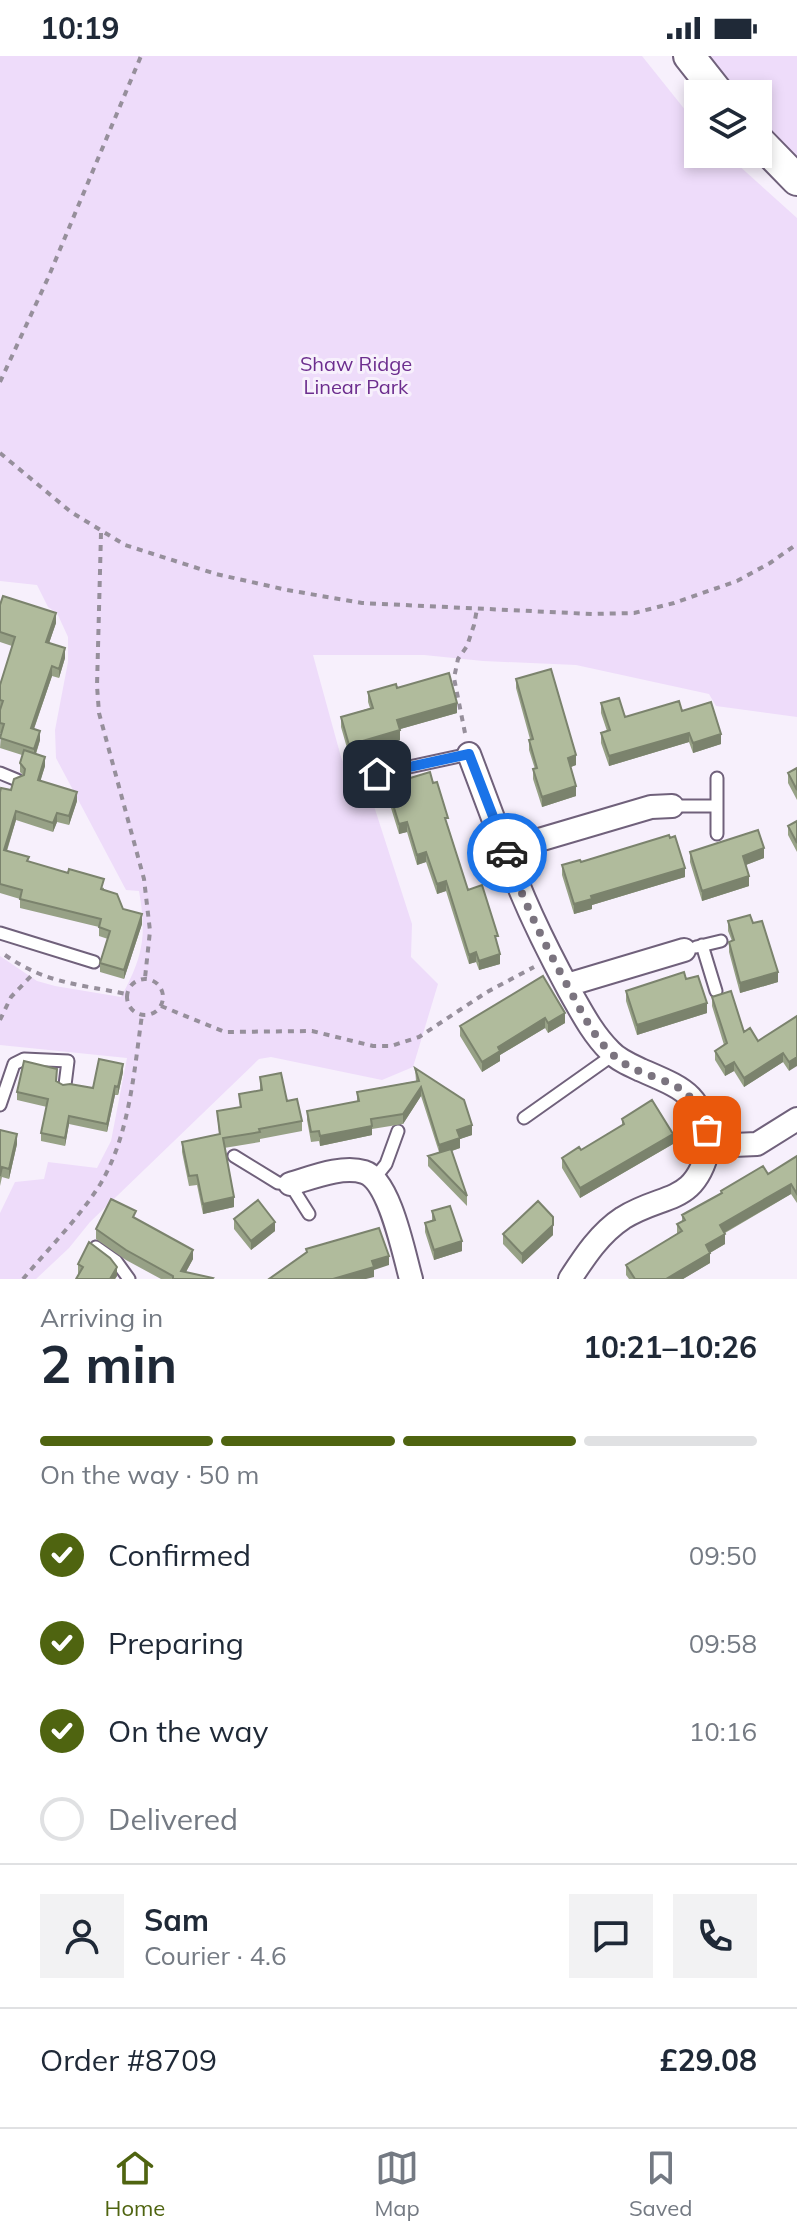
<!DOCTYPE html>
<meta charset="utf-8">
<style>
body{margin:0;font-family:Mulish,sans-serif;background:#f2f2f3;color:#1f2937;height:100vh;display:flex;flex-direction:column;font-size:30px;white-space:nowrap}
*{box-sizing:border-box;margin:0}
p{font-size:26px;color:#747a83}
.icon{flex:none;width:44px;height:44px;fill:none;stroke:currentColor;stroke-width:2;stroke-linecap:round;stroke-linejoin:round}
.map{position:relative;height:1223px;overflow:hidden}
.details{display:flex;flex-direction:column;background:#fff;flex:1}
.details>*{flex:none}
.fabs{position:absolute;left:684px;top:24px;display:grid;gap:16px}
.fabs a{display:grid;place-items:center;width:88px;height:88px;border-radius:0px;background:#fff;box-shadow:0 4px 12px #0003;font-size:40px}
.pin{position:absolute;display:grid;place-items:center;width:68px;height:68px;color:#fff;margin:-34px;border-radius:16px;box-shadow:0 4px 12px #0006}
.courier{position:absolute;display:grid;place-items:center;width:80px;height:80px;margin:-40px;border:6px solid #1a73e8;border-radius:50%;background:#fff;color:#222;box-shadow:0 2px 10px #0007}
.overview em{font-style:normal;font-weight:700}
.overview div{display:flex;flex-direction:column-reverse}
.overview{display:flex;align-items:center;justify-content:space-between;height:136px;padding:0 40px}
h1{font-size:52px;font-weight:700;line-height:60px}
.bar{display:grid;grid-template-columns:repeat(4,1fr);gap:12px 8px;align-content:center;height:96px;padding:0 40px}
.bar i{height:10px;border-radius:6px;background:#e0e1e3}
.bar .current{background:#4f6410}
.bar p{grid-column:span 4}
.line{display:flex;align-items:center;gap:20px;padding:0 40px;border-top:2px solid #e0e1e3}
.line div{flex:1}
.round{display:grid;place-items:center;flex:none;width:84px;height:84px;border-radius:0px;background:#f2f2f3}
ol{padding:0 40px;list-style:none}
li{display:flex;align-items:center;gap:24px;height:88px}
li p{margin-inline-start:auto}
li .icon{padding:8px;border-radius:50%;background:#4f6410;color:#fff;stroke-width:4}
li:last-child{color:#747a83}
li i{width:44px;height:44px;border:4px solid #e0e1e3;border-radius:50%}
.status{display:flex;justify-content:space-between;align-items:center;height:56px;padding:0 40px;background:#fff;direction:ltr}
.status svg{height:22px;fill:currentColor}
.tabs{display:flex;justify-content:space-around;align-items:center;height:112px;border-top:2px solid #e0e1e3;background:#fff;font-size:22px;color:#747a83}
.tabs a{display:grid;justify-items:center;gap:4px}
.tabs .current{color:#4f6410}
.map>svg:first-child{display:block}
.green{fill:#eedcfa}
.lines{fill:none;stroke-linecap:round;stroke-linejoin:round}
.lane-casing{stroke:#70617b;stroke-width:15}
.street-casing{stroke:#70617b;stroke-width:26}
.secondary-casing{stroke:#70617b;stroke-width:34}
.path{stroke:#968f9b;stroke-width:4;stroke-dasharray:6 6;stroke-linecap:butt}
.lane{stroke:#fff;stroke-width:11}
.street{stroke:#fff;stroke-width:22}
.secondary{stroke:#fff;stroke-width:30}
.wall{fill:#97a186}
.shaded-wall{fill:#7b836d}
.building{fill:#b0bb9c;stroke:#7b836d;stroke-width:2}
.done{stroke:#7b747f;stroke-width:8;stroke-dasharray:0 14.4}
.route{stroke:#1a73e8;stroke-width:10}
.labels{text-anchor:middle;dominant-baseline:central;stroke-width:6;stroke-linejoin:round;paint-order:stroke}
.park-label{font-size:20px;fill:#6c2d8e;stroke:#f7f0fc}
</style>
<div class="status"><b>10:19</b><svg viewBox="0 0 49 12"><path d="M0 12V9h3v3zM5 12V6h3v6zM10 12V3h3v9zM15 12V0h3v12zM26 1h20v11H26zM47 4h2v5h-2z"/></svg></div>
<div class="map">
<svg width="797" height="1223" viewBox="0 0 797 1223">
<rect width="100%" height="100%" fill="#f7f0fc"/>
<path class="green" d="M0 0H642L698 70V98H726L797 162V661L716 650 709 638 576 609 483 605 424 599H313L341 701 359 745 373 747 412 868 411 901 438 928 413 1011 382 1024 271 1001 259 1003 90 1166 69 1192 36 1223H0V1157L15 1126 44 1123 48 1106 97 1112 111 1085 127 1002 0 989V900L37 925 55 930 121 941C143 901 147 880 139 835L126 834 56 702 55 674 68 606V581L57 557 48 551 37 529 0 525Z
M705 0H797V103L758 61V38H737Z"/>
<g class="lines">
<g class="lane-casing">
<path id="lane" d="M0 717 17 724
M377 718 469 698
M672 750H717
M717 778V722
M0 877 94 906
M702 889 716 935
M696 891 721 885
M0 1049 14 1008 24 1003 68 1005 65 1029
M524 1062 613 999
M234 1100 278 1127 290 1128 309 1158
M374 1123 386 1108 398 1075
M96 1191 116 1205 129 1223"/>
</g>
<g class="street-casing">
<path id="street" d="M469 698 505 794
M672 750 651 751 505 794C522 843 544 888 569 934 581 955 592 977 610 995 618 1004 630 1009 641 1014 687 1034 701 1038 709 1090
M567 929 684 894
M290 1128C311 1122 342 1109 364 1116 390 1124 404 1199 411 1223
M570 1223C585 1200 600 1177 623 1162 665 1136 695 1150 709 1090L757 1088 797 1063"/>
</g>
<g class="secondary-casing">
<path id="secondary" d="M689 0 719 38
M758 84 797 124"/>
</g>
<path class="path" d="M0 326 48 222 141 0
M0 397 71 456 125 489 216 518 287 534 362 547 592 558 634 557 674 547 737 525 770 507 797 488
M101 477 97 630 99 657 144 823 150 875 145 922
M465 677 454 622 458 603 467 590 474 569 477 553
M5 899C47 928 79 928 126 938
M127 941a18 18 0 1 1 36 0a18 18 0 1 1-36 0Z
M161 950 225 976 312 975 373 990H391L419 981 487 936 534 911
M0 964 11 941 33 918
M23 1223C49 1192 80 1161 101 1127 130 1077 134 1015 142 959"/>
<use href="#lane" class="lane"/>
<use href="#street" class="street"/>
<use href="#secondary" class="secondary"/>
</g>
<path class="wall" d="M0 549 56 567 49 587 65 602 59 622 52 620 34 673 40 684 36 698 45 710 40 725 77 745 69 769 57 766 53 776 16 764 7 795 29 806 104 832V834L123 853 142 868 124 923 100 916V907L108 883 99 880V871L20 852V843L0 837V736L11 734 23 719 20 716V707L22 699 0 692 1 677H0V629L12 590 0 586Z
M516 623 576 709 571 711 576 740 542 751 533 723V713H535L529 694V684L530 683 516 632Z
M397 632 457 657 400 673V684L349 699 341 671V661L370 652 368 646V636Z
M601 647 625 661 682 655 721 688 693 697 689 686 609 710 601 687V677L607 675 601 657Z
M797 712V744L788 727V717Z
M387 729 448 770 468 834 498 889 500 908 479 914 476 906 469 908 446 835 437 838 426 806 417 809 407 776 399 778 387 739Z
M797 765V796L788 779V770Z
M690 796 764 802 746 809 749 830 702 845 690 806Z
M581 806 685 821 592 849V853L574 858 562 819V809Z
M728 865 753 867 778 926 740 937 729 896V886L732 885 728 875Z
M543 920 565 967 548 977 545 972 500 999V1005L482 1016 460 980V970Z
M686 923 707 957 637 979 626 945V935Z
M712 941 744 976 758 985 797 960 789 1015 783 1006 744 1031 734 1015 725 1020 715 1004V995L724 989 712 950Z
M415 1012 472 1079 460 1083V1092L452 1095 467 1140V1150L428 1110V1100L439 1096 421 1040 403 1068 372 1073V1079L320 1090 319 1085 311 1086 307 1064V1055L357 1046V1036L416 1025Z
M123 1016 118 1039H115L107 1076 69 1068 65 1090 41 1085V1077L47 1051 17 1044V1036L57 1025 63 1029 93 1032Z
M260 1021 287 1045 302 1065V1075L260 1083V1086L224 1092 234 1151 203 1158 197 1129 189 1130 182 1096V1086L219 1078 217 1055 240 1052 239 1038 260 1034Z
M622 1063 673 1088 580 1142 562 1112V1102L581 1094 622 1069Z
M0 1074 17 1088 9 1123 2 1121 0 1130Z
M797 1100V1147L791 1138 725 1177V1188L710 1197V1207L683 1223H629L626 1219V1209L677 1178V1168L682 1165V1159L721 1137V1135L768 1118Z
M432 1155 462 1195 434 1204 425 1176V1167L432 1164Z
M136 1163 193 1203 186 1216 213 1223H161L126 1204 96 1183V1173Z
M234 1163 275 1175 251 1194 234 1173Z
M503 1178 553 1179 522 1208 503 1188Z
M78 1208 117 1220 115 1223H76L79 1218H78Z"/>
<path class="shaded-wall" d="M56 557V567L46 596V586Z
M65 592V602L59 622V613Z
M52 610V620L31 681V672Z
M457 647V657L397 674V664Z
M400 674V684L349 699V689Z
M40 675V684L34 703V693Z
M689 677V686L609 710V700Z
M721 678V688L693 697V687Z
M576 699V709L568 712V702Z
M45 701V710L38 733V724Z
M576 730V740L542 751V741Z
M77 736V745L69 769V760Z
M16 755V764L4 803V794Z
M57 757V766L53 776V767Z
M407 766V776L399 778V768Z
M764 792V802L743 810V800Z
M426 796V806L417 809V799Z
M685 812V821L592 849V853L574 858V848L591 840Z
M749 820V830L702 845V835Z
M446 825V835L437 838V828Z
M142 858V868L124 923V914Z
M476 896V906L469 908V899Z
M500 898V908L479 914V905Z
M778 916V926L740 937V927Z
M707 947V957L637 979V969Z
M565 957V967L548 977V967Z
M545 962V972L500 999V1005L482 1016V1006L498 991Z
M783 997V1006L744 1031V1022Z
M797 1001V1010L789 1015V1006Z
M734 1006V1015L725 1020V1011Z
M123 1008V1016L118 1039V1031Z
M115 1030V1039L107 1076V1068Z
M421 1031V1040L403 1068V1058Z
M69 1060V1068L65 1090V1082Z
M472 1069V1079L460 1083V1092L439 1099V1089L457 1074Z
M372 1070V1079L320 1090V1080Z
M17 1078V1088L9 1123V1113Z
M673 1078V1088L580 1142V1132Z
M791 1128V1138L720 1179V1169Z
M234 1141V1151L203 1158V1148Z
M275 1166V1175L251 1194V1185Z
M553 1169V1179L522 1208V1198Z
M725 1178V1188L706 1199V1189Z
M462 1185V1195L434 1204V1194Z
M193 1194V1203L182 1223 181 1215Z
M710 1197V1207L683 1223H666Z
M389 1200V1209L374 1214V1221L366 1223H333L372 1205Z
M117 1211V1220L115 1223H110Z"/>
<path class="building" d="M3 540 56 557 46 586 65 592 59 613 52 610 31 672 40 675 34 693 0 682 4 668 0 667V654L3 645 0 644V629L15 581 0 576V549Z
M551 613 576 699 568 702 576 730 542 741 533 713 537 712 529 684 533 683 516 623Z
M449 617 457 647 397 664 400 674 349 689 341 661 373 652 368 636 396 628 397 632Z
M619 642 625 661 679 645 682 655 711 646 721 678 693 687 689 677 609 700 601 677 610 674 601 647Z
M24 694 45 701 38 724 77 736 69 760 57 757 53 767 16 755 4 794 29 801 27 805 68 817 69 813 104 823 101 833 117 838 123 853 142 858 124 914 100 907 110 875 99 871 101 863 20 843 22 834 0 828V736L1 732 11 734 14 723 24 719 25 713 20 707Z
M797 712V734L788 717Z
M430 716 433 727 437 726 448 762H445L468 834 482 829 498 880H495L500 898 479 905 476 896 469 899 446 825 437 828 426 796 417 799 407 766 399 768 387 729Z
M797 765V787L788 770Z
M758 774 764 792 743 800 749 820 702 835 690 796Z
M669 779 670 782 675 780 685 812 591 840 592 843 574 848 562 809 580 804 581 806Z
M750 859 753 867 762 865 778 916 740 927 729 886 734 884 728 865Z
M684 916 686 923 698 920 707 947 637 969 626 935Z
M543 920 565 957 548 967 545 962 498 991 500 995 482 1006 460 970Z
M731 935 744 976 750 972 758 985 797 960V1001L789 1006 783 997 744 1022 734 1006 725 1011 715 995 727 987 712 941Z
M99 1003 123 1008 118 1031 115 1030 107 1068 69 1060 65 1082 41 1077 48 1043 17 1036 24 1005 57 1013 56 1025 63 1029 70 1028 93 1032Z
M415 1012 464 1044 472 1069 457 1074 460 1082 439 1089 421 1031 403 1058 371 1063 372 1070 320 1080 319 1075 311 1076 307 1055 359 1045 357 1036 419 1025Z
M281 1017 287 1045 297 1043 302 1065 259 1073 260 1076 223 1082 234 1141 203 1148 197 1119 189 1120 182 1086 220 1078 217 1055 241 1051 239 1038 262 1034 260 1021Z
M652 1044 673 1078 580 1132 562 1102 579 1091 581 1094 624 1068 622 1063Z
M0 1074 17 1078 9 1113 2 1111 0 1120Z
M451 1093 467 1140 428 1100Z
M797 1100V1138L791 1128 720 1169 725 1178 706 1189 710 1197 666 1223H635L626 1209 682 1175 677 1168 685 1164 682 1159 722 1137 721 1135 763 1110 768 1118Z
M111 1143 136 1155 133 1161 193 1194 181 1215 213 1222 212 1223H173V1220L126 1194 96 1173Z
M258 1144 275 1166 251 1185 234 1163Z
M538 1145 553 1161V1169L522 1198 503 1178Z
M450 1150 462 1185 434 1194 425 1167 435 1164 432 1155Z
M379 1172 389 1200 372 1205 374 1211 333 1223H269L307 1196 306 1193Z
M89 1186 110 1202 117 1211 110 1223H76L83 1211 78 1208Z"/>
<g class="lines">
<path class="done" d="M507 797C523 846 546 891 571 936 582 957 594 981 611 997 648 1032 690 1013 707 1074"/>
<path class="route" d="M377 718 469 698 507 797"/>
</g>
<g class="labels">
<g class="park-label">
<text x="356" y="307">Shaw Ridge<tspan x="356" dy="23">Linear Park</tspan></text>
</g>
</g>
</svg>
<div class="fabs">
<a><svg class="icon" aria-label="layers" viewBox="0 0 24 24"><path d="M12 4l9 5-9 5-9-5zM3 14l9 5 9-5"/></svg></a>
</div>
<div class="pin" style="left:707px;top:1074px;background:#ea580c"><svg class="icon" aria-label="bag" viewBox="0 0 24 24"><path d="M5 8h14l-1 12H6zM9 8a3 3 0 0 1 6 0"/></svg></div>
<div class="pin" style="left:377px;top:718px;background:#1f2937"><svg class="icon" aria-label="home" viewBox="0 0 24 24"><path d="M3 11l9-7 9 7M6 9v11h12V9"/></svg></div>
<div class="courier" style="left:507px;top:797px"><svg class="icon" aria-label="car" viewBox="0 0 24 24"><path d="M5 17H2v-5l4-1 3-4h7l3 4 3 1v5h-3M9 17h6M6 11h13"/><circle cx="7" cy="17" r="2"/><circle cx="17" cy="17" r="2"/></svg></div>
</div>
<section class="details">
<div class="overview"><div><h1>2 min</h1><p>Arriving in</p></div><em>10:21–10:26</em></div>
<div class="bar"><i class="current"></i><i class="current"></i><i class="current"></i><i></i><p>On the way · 50 m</p></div>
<ol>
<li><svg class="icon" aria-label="check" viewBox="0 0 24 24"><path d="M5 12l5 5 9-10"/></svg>Confirmed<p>09:50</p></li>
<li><svg class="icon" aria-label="check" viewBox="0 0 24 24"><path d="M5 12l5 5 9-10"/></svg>Preparing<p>09:58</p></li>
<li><svg class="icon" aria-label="check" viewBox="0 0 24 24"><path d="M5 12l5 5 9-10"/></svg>On the way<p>10:16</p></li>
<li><i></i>Delivered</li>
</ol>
<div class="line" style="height:144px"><a class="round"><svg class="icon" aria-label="person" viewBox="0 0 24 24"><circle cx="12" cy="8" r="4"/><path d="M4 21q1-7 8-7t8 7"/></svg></a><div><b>Sam</b><p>Courier · 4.6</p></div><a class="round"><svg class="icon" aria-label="chat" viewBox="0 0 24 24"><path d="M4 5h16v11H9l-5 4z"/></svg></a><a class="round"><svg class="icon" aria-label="phone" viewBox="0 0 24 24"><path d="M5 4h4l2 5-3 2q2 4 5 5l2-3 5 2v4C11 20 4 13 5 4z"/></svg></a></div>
<div class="line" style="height:104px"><div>Order #8709</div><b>£29.08</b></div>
</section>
<nav class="tabs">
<a class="current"><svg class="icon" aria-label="home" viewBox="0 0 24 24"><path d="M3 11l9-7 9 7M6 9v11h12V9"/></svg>Home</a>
<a><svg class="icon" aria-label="map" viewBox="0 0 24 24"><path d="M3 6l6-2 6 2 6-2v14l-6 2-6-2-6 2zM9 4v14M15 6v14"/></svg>Map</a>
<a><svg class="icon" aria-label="saved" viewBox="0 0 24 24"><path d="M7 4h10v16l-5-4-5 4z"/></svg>Saved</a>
</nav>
